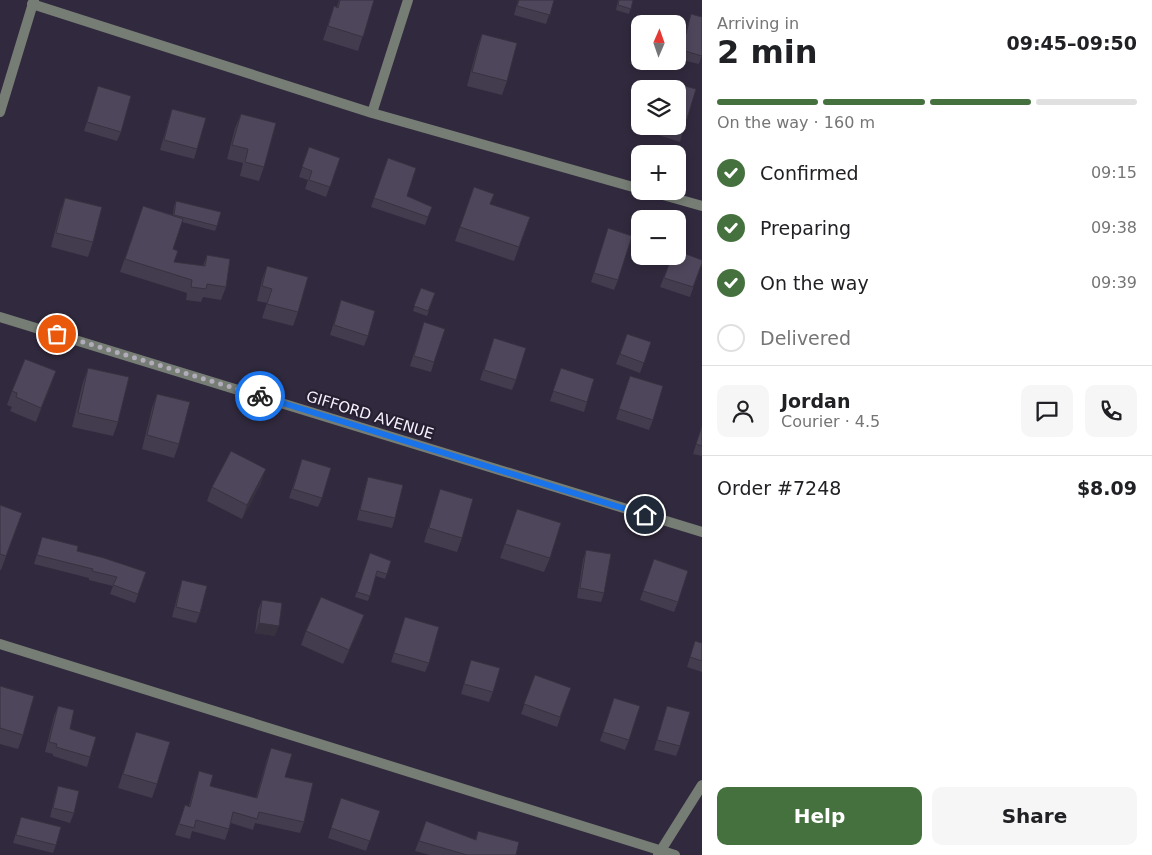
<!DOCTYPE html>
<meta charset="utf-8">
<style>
body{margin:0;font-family:"DejaVu Sans",sans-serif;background:#f6f6f6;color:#202124;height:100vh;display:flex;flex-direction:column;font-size:19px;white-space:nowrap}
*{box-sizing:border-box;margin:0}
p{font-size:16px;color:#757577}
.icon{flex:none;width:28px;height:28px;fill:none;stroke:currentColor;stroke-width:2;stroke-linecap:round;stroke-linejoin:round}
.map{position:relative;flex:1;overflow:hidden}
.details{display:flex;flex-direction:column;background:#fff;width:450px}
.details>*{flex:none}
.needle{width:32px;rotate:2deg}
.tools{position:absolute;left:631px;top:15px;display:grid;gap:10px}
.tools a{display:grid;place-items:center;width:55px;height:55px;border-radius:10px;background:#fff;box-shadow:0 2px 8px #0003;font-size:25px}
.pin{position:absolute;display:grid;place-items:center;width:42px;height:42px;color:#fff;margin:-21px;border:2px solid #fff;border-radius:50%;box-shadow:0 1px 5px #0007}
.courier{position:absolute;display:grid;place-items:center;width:50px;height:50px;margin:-25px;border:4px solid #1a73e8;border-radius:50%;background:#fff;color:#222;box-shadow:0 1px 6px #0007}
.summary em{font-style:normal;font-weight:800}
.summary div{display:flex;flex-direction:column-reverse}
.summary{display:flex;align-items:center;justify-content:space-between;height:85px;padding:0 15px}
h1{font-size:32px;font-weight:800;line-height:38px}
.bar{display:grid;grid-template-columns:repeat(4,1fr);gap:8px 5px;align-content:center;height:60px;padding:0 15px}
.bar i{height:6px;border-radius:4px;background:#e0e0e0}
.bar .current{background:#45713e}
.bar p{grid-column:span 4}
.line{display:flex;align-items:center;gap:12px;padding:0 15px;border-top:1px solid #e0e0e0}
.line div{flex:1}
.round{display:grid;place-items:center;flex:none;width:52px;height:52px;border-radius:10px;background:#f6f6f6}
ol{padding:0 15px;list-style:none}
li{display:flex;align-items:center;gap:15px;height:55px}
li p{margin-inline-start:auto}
li .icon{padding:5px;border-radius:50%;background:#45713e;color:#fff;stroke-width:4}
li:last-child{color:#757577}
li i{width:28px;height:28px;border:2px solid #e0e0e0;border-radius:50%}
.cta{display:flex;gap:10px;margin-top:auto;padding:10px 15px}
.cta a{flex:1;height:58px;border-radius:10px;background:#45713e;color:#fff;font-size:20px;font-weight:800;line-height:58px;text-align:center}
.cta a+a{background:#f6f6f6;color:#202124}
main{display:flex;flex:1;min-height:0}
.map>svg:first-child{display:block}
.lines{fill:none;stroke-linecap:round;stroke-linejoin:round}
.minor{stroke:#767d74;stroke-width:10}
.tertiary{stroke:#767d74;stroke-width:10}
.wall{fill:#433c4e}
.shaded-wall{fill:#373140}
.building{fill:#4e465b;stroke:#373140}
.done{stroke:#b1abba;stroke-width:5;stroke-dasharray:0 9}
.route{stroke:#1a73e8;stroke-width:6}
.labels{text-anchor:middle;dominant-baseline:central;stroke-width:4.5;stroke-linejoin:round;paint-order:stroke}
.street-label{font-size:15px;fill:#f6f1fe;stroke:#271f32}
</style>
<main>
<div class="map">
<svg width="702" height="855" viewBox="0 0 702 855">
<rect width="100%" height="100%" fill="#31293d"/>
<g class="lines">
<path class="minor" d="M32 4 372 113 640 189
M372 113 408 0
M649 191 702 206
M0 317 702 532
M0 644 675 855"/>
<path class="tertiary" d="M0 112 34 0
M658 855 702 785"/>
</g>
<path class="wall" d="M339 0H374L358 51 323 40 334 6 337 7Z
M518 0H554L546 24 514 15Z
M618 0H633L629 14 616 10Z
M691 14 702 55 699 64 678 59V32L685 34Z
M482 34 507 81 502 95 467 86 477 48Z
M667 81 696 89 680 142 652 133 654 126H678V89H664Z
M98 86 121 132 117 141 84 131Z
M172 109 197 149 194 159 160 150 169 119Z
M241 114 264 167 259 181 240 176 243 163 227 159 235 128Z
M309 147 340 158 326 197 305 189 308 180 299 177Z
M388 158 407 196 432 207 425 225 371 207Z
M474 187 490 204 530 217 514 261 455 241Z
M65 198 93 242 88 257 51 247 60 212Z
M176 201 217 226 215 231 182 222 173 249 174 262 203 266 207 255 226 287 221 300 203 297 201 302 186 300 187 293 120 272 143 206 173 215 174 206Z
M608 228 618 280 614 290 591 282Z
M672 256 702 263 690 297 660 287Z
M267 266 298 312 293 326 262 318 267 303 257 301 262 280Z
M421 288 435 293 427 316 413 311Z
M341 300 368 336 364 346 330 335Z
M424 322 434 362 431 372 410 366Z
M627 334 651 342 640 373 616 364Z
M494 338 516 380 512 390 480 380Z
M88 368 118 422 113 436 72 427 83 382Z
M561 368 587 402 584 412 550 401Z
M56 371 36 422 10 411 12 407 7 405 12 391Z
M627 386 653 420 649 430 616 419Z
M157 394 179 444 174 458 142 449 152 408Z
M702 425V456L693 454Z
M302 459 322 498 318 507 289 498Z
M368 477 395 518 392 528 357 520 365 487Z
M261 483 242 519 207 501 212 487Z
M440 489 462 538 457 552 424 542Z
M0 505 22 513 1 570H0Z
M517 509 550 558 544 572 500 558Z
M42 537 77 551 146 572 135 603 110 594 113 586 89 580V578L34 564Z
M586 550 604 593 601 602 577 598 583 560Z
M370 553 391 561 385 579 376 576 368 601 355 597Z
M654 559 678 602 674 612 640 600Z
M182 580 200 613 196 623 172 617 179 590Z
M262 600 275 636 255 633 258 610Z
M364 615 359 629 343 664 301 645 306 631Z
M405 617 429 663 425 672 391 662Z
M695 641 702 643V672L687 667Z
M471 660 493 692 489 702 461 694Z
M535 675 571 688 557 727 521 714Z
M0 686 23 735 18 749 0 744Z
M614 698 629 740 625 750 600 741Z
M58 706 70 729 90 757 87 767 53 756V754L45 752 54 716Z
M667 706 680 746 676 756 654 750Z
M136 732 157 784 152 798 118 788Z
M271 748 285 777 304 822 300 833 255 823 253 830 231 823 225 840 192 831 190 839 175 835 185 805 189 806 195 783 199 771 210 786 256 798 267 759Z
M58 786 74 813 70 823 50 817 55 796Z
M341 798 380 811 366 851 328 838Z
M21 817 56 845 53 853 13 843Z
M426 821 475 840 478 831 516 855H430L415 851Z"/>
<path class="shaded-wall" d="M56 371 51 386 36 422 41 408Z
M266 469 261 483 242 519 247 505Z
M364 615 359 629 343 664Z
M259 623 279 626 275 636 255 633Z"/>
<path class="building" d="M340 0H374L363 37 328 26 334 6 338 8Z
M519 0H554L550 15 517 6Z
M619 0H633L631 9 618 5Z
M691 14 702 17V56L678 49V32L686 34Z
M482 34 517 43 507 81 472 72Z
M667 81 696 89 683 132 664 126H678V89H665Z
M98 86 131 96 121 132 87 122Z
M172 109 206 118 197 149 164 140Z
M241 114 276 123 264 167 245 162 248 149 232 145Z
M309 147 340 158 330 187 309 180 312 171 302 167Z
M388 158 416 168 407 196 432 207 428 217 374 198Z
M474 187 494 194 490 204 530 217 519 247 460 227Z
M65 198 102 207 93 242 56 233Z
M176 201 221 212 217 226 174 215Z
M143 206 183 219 173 249 178 251 174 262 205 266 207 255 230 259 226 287 207 284 206 289 191 287 192 280 125 259Z
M608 228 632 236 618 280 594 273Z
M678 251 702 260V263L693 287 664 278 672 256H678Z
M267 266 308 277 298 312 267 304 272 289 262 286Z
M421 288 435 293 428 311 414 306Z
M341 300 375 311 368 336 334 325Z
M424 322 445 329 434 362 414 356Z
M627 334 651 342 644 363 620 354Z
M494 338 526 348 516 380 484 370Z
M25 359 56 371 41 408 16 397 17 393 12 391Z
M88 368 129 377 118 422 78 413Z
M561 368 594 379 587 402 553 391Z
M630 376 663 386 653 420 619 409Z
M157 394 190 402 179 444 147 435Z
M702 426V446L696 444Z
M231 451 266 469 247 505 212 487Z
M302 459 331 468 322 498 293 489Z
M368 477 403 485 395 518 360 510Z
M440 489 473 499 462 538 429 528Z
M0 505 22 513 6 556 0 554Z
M517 509 561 523 550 558 505 544Z
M42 537 78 546 77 551 104 558 146 572 138 594 113 585 117 577 92 571 93 569 37 555Z
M586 550 611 554 604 593 580 588Z
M370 553 391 561 387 574 377 571 370 596 357 592Z
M654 559 688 571 678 602 643 591Z
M182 580 207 586 200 613 176 607Z
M321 597 364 615 349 650 306 631Z
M262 600 282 603 279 626 259 623Z
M405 617 439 627 429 663 394 653Z
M695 641 702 643V661L690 657Z
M471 660 500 668 493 692 464 684Z
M535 675 571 688 560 717 524 704Z
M0 686 34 696 23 735 0 728Z
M614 698 640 706 629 740 603 732Z
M58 706 74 710 70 729 96 737 90 757 56 747 57 744 49 742Z
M667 706 690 712 680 746 657 740Z
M136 732 170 742 157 784 123 774Z
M271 748 292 754 285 777 313 783 304 822 259 812 257 819 233 812 229 829 196 820 194 828 179 824 185 805 190 807 199 771 213 775 210 786 257 798Z
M58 786 79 791 74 813 53 808Z
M341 798 380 811 370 841 331 828Z
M21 817 61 827 56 845 16 835Z
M426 821 476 840 478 831 519 842 516 855H467L419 841Z"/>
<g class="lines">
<path class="done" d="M57 334 260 396"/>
<path class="route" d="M260 396 645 515"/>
</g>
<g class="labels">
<g class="street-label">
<text transform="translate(370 415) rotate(17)">GIFFORD AVENUE</text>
</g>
</g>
</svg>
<div class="tools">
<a><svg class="needle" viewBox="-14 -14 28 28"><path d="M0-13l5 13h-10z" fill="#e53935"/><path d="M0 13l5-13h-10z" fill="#757577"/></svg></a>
<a><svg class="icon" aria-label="layers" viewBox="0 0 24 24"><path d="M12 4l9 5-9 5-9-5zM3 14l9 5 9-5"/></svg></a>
<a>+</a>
<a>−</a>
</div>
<div class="pin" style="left:57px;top:334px;background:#ea580c"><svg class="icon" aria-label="bag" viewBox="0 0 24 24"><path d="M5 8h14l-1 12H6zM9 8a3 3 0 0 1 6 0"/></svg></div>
<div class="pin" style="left:645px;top:515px;background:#1f2937"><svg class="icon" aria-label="home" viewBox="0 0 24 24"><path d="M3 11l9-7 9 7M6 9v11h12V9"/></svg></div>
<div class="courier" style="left:260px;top:396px"><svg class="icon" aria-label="bike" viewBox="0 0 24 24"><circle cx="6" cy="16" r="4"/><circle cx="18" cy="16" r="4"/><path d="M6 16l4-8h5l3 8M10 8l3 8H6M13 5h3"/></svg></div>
</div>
<section class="details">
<div class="summary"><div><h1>2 min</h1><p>Arriving in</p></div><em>09:45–09:50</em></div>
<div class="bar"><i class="current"></i><i class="current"></i><i class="current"></i><i></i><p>On the way · 160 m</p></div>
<ol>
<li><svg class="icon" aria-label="check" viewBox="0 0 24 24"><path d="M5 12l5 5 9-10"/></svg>Confirmed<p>09:15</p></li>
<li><svg class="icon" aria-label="check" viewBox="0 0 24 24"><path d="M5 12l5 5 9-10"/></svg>Preparing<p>09:38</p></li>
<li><svg class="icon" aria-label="check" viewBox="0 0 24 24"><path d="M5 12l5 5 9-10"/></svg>On the way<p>09:39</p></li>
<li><i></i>Delivered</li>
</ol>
<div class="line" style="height:90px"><a class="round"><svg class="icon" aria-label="person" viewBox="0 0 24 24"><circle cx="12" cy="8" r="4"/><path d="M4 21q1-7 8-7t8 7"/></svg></a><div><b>Jordan</b><p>Courier · 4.5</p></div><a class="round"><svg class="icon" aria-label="chat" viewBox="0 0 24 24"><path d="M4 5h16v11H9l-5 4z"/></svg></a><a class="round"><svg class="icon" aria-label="phone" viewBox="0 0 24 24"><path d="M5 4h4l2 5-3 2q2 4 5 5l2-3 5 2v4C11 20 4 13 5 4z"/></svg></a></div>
<div class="line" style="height:65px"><div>Order #7248</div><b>$8.09</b></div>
<div class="cta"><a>Help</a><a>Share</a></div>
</section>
</main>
